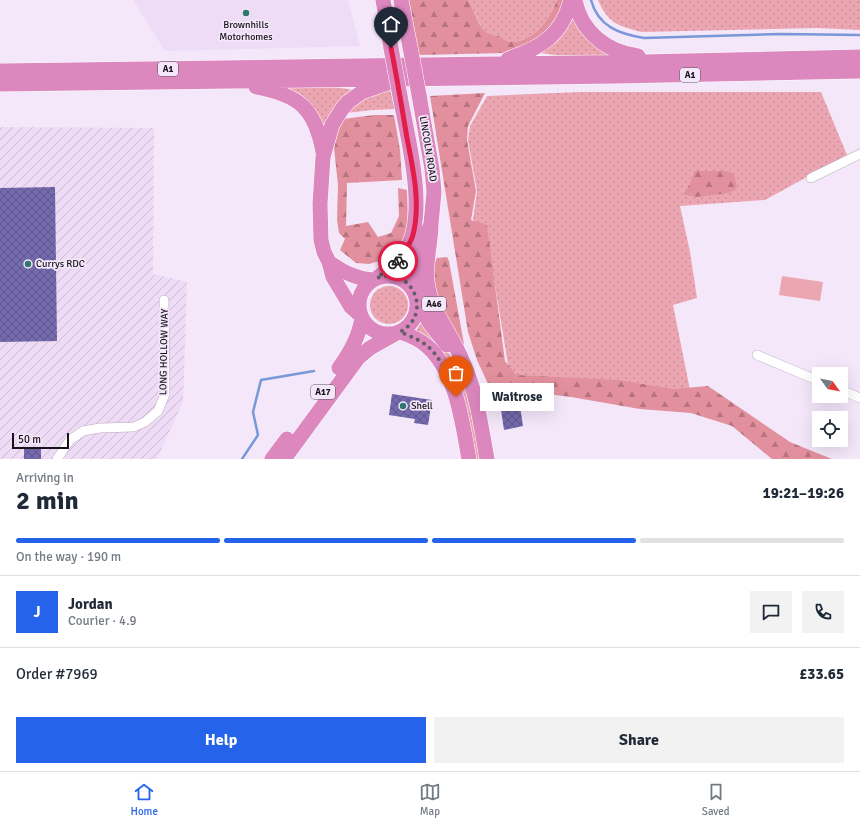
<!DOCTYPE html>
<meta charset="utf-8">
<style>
body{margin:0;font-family:Signika,sans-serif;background:#f2f2f3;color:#1f2937;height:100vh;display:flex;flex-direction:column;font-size:15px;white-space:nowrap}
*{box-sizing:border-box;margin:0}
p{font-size:13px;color:#747a83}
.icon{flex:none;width:22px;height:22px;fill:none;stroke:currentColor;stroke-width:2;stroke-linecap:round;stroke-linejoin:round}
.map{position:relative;height:459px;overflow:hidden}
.drawer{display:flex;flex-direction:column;background:#fff;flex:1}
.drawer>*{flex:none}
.needle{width:26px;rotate:123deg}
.buttons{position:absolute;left:812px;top:367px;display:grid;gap:8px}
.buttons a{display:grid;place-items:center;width:36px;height:36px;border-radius:0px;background:#fff;box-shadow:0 4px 16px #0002;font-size:20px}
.scale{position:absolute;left:12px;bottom:10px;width:57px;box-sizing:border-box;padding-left:4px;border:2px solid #18131a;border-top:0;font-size:11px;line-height:14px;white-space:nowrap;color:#18131a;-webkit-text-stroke:3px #f4e7fa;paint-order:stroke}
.pin{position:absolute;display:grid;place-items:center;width:34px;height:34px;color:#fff;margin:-41px -17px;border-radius:50% 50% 50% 0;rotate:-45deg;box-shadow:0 0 4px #0007}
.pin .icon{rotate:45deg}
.courier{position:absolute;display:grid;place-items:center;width:40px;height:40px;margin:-20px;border:3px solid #e11d48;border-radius:50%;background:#fff;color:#222;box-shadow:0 1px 5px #0007}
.bubble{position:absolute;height:28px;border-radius:0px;background:#fff;box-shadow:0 4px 16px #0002;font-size:13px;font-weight:700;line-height:28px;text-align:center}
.headline em{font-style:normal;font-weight:700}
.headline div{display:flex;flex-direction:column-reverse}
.headline{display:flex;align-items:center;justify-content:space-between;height:68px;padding:0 16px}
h1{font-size:26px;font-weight:700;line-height:30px}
.bar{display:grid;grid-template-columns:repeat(4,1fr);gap:6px 4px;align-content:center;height:48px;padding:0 16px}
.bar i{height:5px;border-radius:3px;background:#e0e1e3}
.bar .current{background:#2563eb}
.bar p{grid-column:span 4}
.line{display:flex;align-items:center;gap:10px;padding:0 16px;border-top:1px solid #e0e1e3}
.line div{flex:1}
.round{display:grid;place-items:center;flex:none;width:42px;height:42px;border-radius:0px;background:#f2f2f3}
.action{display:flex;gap:8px;margin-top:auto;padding:8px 16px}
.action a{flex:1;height:46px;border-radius:0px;background:#2563eb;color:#fff;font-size:16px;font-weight:700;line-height:46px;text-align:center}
.action a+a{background:#f2f2f3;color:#1f2937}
.dock{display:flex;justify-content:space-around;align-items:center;height:56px;border-top:1px solid #e0e1e3;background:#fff;font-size:11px;color:#747a83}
.dock a{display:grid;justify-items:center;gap:2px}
.dock .current{color:#2563eb}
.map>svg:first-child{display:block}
.built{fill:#eedbf5}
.industrial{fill:url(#industrial-furrows)}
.grass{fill:url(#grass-dots);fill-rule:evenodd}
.forest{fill:url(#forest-firs)}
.pitch{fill:#eca6b2}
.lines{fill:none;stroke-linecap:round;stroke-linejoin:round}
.stream{stroke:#7998d8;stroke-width:2.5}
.building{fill:url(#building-cross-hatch)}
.minor-casing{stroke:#b8abbd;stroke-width:10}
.trunk-casing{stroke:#fff;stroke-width:16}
.minor{stroke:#fff;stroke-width:9}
.trunk{stroke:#dc87be;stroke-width:15}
.trunk-bridge-casing{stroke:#fff;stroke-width:16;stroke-linecap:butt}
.trunk-bridge{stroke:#dc87be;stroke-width:15}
.done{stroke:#655d68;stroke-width:4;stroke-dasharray:0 7.2}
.route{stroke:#e11d48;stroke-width:5}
.poi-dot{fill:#2e766e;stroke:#f4e7fa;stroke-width:1.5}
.labels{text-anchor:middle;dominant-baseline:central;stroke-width:3.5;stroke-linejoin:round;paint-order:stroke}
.shield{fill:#f4e7fa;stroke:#5a535d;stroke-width:1}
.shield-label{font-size:9px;font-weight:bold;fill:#18131a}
.poi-label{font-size:10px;fill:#18131a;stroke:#f4e7fa;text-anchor:start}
.street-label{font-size:10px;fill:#18131a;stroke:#f4e7fa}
</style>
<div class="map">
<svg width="860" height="459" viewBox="0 0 860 459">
<defs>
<pattern id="industrial-furrows" width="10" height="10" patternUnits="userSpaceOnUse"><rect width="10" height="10" fill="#eedbf5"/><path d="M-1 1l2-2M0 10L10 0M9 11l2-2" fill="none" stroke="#cbbbd1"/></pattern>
<pattern id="grass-dots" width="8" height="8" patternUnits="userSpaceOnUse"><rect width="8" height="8" fill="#eca6b2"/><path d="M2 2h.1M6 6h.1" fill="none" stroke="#ca8e98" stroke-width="1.8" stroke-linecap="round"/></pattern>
<pattern id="forest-firs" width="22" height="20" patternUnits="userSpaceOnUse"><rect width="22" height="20" fill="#e3909e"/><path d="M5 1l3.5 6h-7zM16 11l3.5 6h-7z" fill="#b77480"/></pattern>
<pattern id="building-cross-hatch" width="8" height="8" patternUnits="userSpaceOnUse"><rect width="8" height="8" fill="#756aad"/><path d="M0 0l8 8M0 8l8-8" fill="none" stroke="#5f568c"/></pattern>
</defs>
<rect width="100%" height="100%" fill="#f4e7fa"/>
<path class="built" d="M133 0H348L360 46 165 51Z"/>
<path class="industrial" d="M0 127 154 128 153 274 187 282 183 402 157 459H0Z"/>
<path class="grass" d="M468 0H557C550 19 534 41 512 42 508 42 504 39 501 37 496 35 487 34 484 30 476 21 474 9 468 0Z
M598 0H860V30L817 28 642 32C619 26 608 24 598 0Z
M573 7 616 56 571 57 540 53Z
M279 86H327L355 90 325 132Z
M390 89 395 109 372 110 347 113 364 97Z
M579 92H821L847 155 765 200 680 206 690 252 697 298 673 305 692 400 510 377 488 242 473 219 477 191 468 140 470 126 487 96ZM694 171 696 197 682 195 689 185Z
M370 305a19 19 0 1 1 38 0a19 19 0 1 1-38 0Z
M422 321 448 352 463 379 482 459H476L431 340 423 334 416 331Z"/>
<path class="forest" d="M409 0H468C474 9 476 22 484 30 487 34 496 35 501 37 504 39 508 42 512 42 534 41 550 19 557 0H563L559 15 550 33 505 53 419 55Z
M485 93 468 126 467 140 476 191 471 220 487 225 505 361 516 375 619 380 673 389 708 386 790 442 832 459H772L732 426 691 413 640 409 571 397 501 388 488 384 477 360 468 332 430 96Z
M374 115H394L400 150 402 180 347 183 346 226 368 222 378 237 391 233 399 216 398 188 407 190 408 227 402 245 390 258 369 264 356 263 340 250 345 239 339 233 337 220 338 185 334 148 338 132 343 119Z
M694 171H725L734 173 737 188 729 193 696 197 682 195 689 185Z
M447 257 449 261 464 344 459 346 432 287 433 265 437 258Z"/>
<path class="pitch" d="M782 276 823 282 820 301 779 295Z"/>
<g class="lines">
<path class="stream" d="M591 0C598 27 620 34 644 38L781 34 860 35
M242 459 258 435 253 412 261 380 314 371"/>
</g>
<path class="building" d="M55 187 57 341 0 342V188Z
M392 394 432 400 428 425 414 423 415 419 389 415Z
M519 400 523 426 504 430 500 403Z
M41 448V459H24V449Z"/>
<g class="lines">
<g class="minor-casing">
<path id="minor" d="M811 178 860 154
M757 355 819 381
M841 390 860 398
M57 459 70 440 83 431 100 428 134 427 145 422 158 411 165 394 164 300"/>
</g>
<g class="trunk-casing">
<path id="trunk" d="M383 0 391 48
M401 0 410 47
M575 0C581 32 607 52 638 56
M508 59C541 48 562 35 571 0
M0 71 643 62 860 57
M0 84 618 76 860 71
M256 87C299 95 315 108 323 152
M431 224C431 243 425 262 427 281 430 310 452 335 463 362 477 393 481 426 487 459
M329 262C343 272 355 278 372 280
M359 305a29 29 0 1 1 58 0a29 29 0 1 1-58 0Z
M377 278C386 270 397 263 404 253 430 218 407 136 400 96
M416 298 414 282 416 264 431 224 434 192 432 169 419 95
M417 302 431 325 447 345
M360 315 351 307 333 277 329 262 324 252 321 240 320 204 323 157 332 125 342 109 348 102 362 92 388 83
M400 332C409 335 419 339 427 346 457 373 462 422 469 459
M339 368C350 353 359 337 362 318
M272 459 287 439
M284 459 358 358 370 348 395 334"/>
</g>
<use href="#minor" class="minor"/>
<use href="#trunk" class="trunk"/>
<g class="trunk-bridge-casing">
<path id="trunk-bridge" d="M410 47 419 95
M391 48 400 96"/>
</g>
<use href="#trunk-bridge" class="trunk-bridge"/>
</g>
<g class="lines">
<path class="done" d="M398 261 377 278C412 265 434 314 400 332 408 335 417 339 425 344 441 356 450 379 456 397"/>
<path class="route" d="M391 48C397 78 402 108 407 138 413 169 421 203 413 235 410 245 404 253 398 261"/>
</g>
<g class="poi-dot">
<circle cx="246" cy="13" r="4"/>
<circle cx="28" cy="264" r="4"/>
<circle cx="403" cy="406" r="4"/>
</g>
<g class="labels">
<g class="shield">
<rect x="158" y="62" width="20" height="14" rx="3"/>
<rect x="680" y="68" width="20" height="14" rx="3"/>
<rect x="422" y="297" width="24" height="14" rx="3"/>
<rect x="311" y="385" width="24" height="14" rx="3"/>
</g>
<g class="shield-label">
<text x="168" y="69">A1</text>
<text x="690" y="75">A1</text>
<text x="434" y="304">A46</text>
<text x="323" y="392">A17</text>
</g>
<g class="poi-label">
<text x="246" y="25" text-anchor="middle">Brownhills<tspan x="246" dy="12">Motorhomes</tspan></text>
<text x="36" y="264">Currys RDC</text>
<text x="411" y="406">Shell</text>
</g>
<g class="street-label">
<text transform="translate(428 149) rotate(81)">LINCOLN ROAD</text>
<text transform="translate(164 352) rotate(-89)">LONG HOLLOW WAY</text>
</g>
</g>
</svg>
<div class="buttons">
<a><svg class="needle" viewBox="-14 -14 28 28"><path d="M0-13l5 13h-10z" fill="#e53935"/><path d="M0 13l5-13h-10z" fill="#747a83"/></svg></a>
<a><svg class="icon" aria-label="locate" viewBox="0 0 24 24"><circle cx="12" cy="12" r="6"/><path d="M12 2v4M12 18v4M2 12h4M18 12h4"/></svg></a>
</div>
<div class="scale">50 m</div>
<div class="pin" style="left:456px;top:397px;background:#ea580c"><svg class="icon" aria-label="bag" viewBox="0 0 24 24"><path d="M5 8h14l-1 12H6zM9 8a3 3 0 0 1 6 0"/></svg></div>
<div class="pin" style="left:391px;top:48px;background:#1f2937"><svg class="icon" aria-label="home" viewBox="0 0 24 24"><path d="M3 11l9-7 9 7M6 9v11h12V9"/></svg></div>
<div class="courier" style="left:398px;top:261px"><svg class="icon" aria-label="bike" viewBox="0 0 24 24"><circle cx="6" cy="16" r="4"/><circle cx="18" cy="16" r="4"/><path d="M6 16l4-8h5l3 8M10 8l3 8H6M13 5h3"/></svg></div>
<div class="bubble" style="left:480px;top:383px;width:74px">Waitrose</div>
</div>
<section class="drawer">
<div class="headline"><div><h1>2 min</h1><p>Arriving in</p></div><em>19:21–19:26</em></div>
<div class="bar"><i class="current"></i><i class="current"></i><i class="current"></i><i></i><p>On the way · 190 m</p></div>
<div class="line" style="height:72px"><b class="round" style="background:#2563eb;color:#fff">J</b><div><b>Jordan</b><p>Courier · 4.9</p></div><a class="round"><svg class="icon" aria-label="chat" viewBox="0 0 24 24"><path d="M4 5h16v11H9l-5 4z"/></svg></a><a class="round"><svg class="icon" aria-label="phone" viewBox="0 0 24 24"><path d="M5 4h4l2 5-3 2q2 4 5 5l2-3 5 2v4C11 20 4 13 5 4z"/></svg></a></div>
<div class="line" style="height:52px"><div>Order #7969</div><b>£33.65</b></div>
<div class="action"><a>Help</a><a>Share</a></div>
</section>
<nav class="dock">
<a class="current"><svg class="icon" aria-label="home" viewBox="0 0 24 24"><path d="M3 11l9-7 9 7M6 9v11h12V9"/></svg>Home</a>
<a><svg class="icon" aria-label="map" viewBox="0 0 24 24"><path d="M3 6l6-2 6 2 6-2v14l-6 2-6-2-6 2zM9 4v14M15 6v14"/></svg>Map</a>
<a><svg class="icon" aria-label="saved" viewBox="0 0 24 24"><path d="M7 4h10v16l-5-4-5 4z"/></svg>Saved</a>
</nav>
